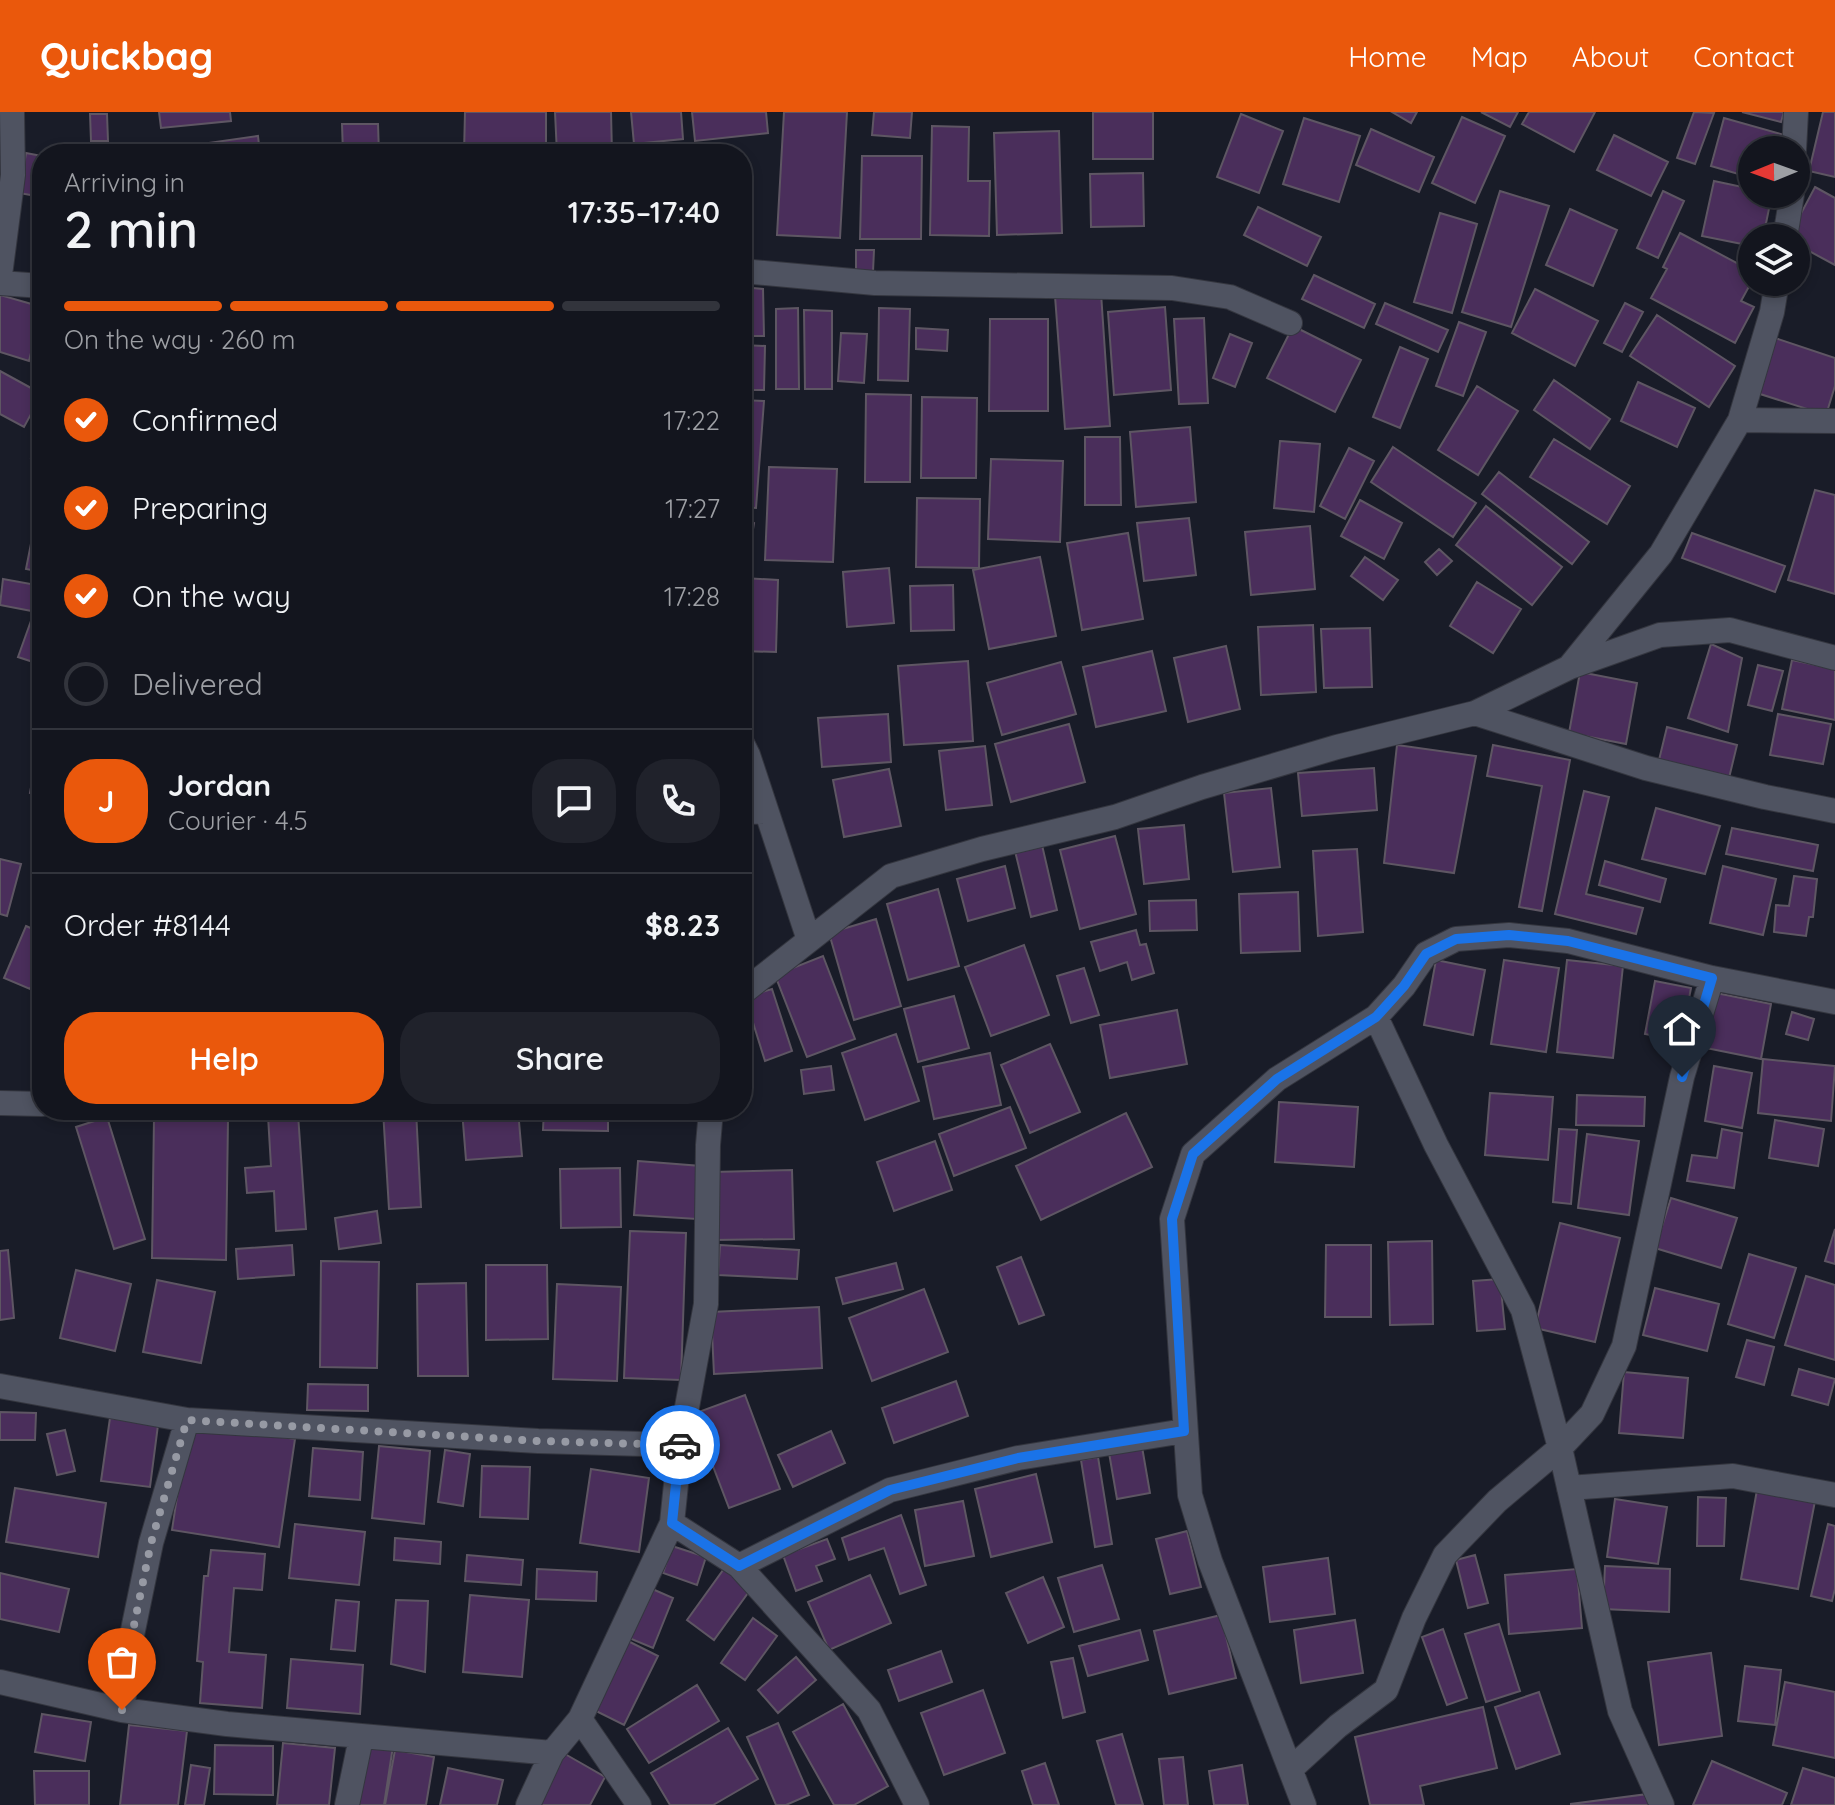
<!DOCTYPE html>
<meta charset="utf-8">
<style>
body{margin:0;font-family:Quicksand,sans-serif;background:#20222b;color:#f1f3f6;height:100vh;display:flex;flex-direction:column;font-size:30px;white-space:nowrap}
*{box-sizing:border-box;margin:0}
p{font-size:26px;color:#9d9fa4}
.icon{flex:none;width:44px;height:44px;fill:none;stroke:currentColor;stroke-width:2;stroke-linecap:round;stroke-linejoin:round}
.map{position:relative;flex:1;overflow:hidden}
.drawer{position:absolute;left:32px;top:32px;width:720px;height:976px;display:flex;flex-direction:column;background:#13151e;border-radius:32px;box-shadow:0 4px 12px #0003,0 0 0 2px #32343c}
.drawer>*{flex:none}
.needle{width:52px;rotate:269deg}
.tools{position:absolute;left:1738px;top:24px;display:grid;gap:16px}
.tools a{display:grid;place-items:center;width:72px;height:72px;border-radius:50%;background:#13151e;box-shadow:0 4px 12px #0003,0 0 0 2px #32343c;font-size:40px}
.pin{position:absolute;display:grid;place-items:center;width:68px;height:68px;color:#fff;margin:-82px -34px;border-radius:50% 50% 50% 0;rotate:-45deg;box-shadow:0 0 8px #0007}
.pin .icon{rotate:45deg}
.courier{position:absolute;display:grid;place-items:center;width:80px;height:80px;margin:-40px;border:6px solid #1a73e8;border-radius:50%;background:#fff;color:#222;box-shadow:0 2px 10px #0007}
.summary em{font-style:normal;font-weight:600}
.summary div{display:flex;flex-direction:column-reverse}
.summary{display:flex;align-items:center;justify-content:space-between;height:136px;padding:0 32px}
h1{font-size:52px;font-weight:600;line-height:60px}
.bar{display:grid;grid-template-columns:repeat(4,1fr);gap:12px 8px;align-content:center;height:96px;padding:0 32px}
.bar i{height:10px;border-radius:6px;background:#32343c}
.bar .active{background:#ea580c}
.bar p{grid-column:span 4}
.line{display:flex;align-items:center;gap:20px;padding:0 32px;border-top:2px solid #32343c}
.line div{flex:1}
.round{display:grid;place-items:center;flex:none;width:84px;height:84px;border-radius:32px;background:#20222b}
ol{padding:0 32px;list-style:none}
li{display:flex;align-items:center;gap:24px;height:88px}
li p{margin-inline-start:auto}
li .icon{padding:8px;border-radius:50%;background:#ea580c;color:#fff;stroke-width:4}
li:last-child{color:#9d9fa4}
li i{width:44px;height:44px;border:4px solid #32343c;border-radius:50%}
.cta{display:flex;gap:16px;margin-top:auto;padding:16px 32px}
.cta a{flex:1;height:92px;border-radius:32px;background:#ea580c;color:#fff;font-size:32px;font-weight:600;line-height:92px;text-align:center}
.cta a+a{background:#20222b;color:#f1f3f6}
header{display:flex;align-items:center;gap:48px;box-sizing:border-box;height:112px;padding:0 40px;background:#ea580c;color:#fff}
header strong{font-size:38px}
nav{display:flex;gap:44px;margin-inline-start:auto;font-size:28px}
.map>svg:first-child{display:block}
.building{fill:#4a2e5b;stroke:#5e5663;stroke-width:2}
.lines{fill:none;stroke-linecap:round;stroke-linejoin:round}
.minor-casing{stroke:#34363f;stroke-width:26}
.minor{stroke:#4f5361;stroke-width:24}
.done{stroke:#979aa4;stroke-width:8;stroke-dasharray:0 14.4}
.route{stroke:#1a73e8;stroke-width:10}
</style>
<header>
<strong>Quickbag</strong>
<nav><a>Home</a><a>Map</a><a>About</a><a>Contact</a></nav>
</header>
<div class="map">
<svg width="1835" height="1693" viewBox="0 0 1835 1693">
<rect width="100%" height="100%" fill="#191c28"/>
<path class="building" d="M159 0H230L231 9 161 16Z
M465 0H546V42H464Z
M555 0H611L612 42H557Z
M631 0H681L683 27 634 32Z
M692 0H766L768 21 695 29Z
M784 0H847L840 126 777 123Z
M874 0H912L910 26 872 23Z
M1093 0H1153V47H1093Z
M1392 0H1417L1411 11Z
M1481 0H1518L1510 15Z
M1529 0H1595L1574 40 1522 12Z
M1694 0 1714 1 1695 52 1677 46Z
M1742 0H1784L1781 10Z
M1823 0H1835V65L1809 59Z
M90 2H107L108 29H91Z
M1241 2 1283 19 1259 81 1217 65Z
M1462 5 1505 24 1475 91 1432 71Z
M1304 6 1360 24 1339 90 1283 72Z
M1724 6 1788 24 1784 38H1752V66L1711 54Z
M342 12H378L379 42H343Z
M932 14 969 15 968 69H990L989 124 930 123Z
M1371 17 1434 45 1419 80 1356 53Z
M1059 19 1062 121 997 123 994 21Z
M1614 23 1668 50 1651 84 1597 58Z
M258 24 260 42H188L187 34Z
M26 41 42 44V85L19 81Z
M862 44H922L921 127H860Z
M1143 61 1144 114 1091 115 1090 62Z
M1714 69 1752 77V82H1772L1763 126H1752V134L1702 124Z
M1815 75 1835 86V153L1796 132V126H1788Z
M1500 79 1549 94 1511 215 1462 200Z
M1663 79 1684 89 1658 146 1637 136Z
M1258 95 1321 125 1307 154 1244 123Z
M1570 97 1617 118 1593 174 1546 153Z
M1440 101 1477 112 1452 201 1414 190Z
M1680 121 1752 159V169L1741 189 1754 195 1735 231 1651 186 1667 157 1663 155Z
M856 138H874L873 160 856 159Z
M1314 163 1375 192 1364 216 1302 187Z
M742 175 763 177 764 224H742Z
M1535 177 1598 209 1575 254 1512 221Z
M1101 181 1110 314 1065 317 1055 184Z
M0 183 42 195 29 249 0 240Z
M1385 191 1448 218 1438 240 1376 212Z
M1625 191 1643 200 1622 240 1604 231Z
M1165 195 1171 278 1114 283 1108 200Z
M798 196 799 277H776V197Z
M879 196 910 197 908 269 878 268Z
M804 198 832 199V277H805Z
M1657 203 1735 254 1709 295 1630 244Z
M1204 206 1208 291 1179 292 1174 207Z
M990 207H1048V299H989Z
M1459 210 1486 220 1463 284 1436 274Z
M1293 214 1361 248 1335 300 1267 266Z
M916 216 948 218 947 239 916 237Z
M841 221 867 222 864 271 838 269Z
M1230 222 1252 231 1235 275 1213 266Z
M1775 226 1835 246V274L1826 303 1757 281Z
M742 233 765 234 764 278H742Z
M1400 235 1428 247 1400 316 1373 305Z
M0 259 42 282 24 315 0 302Z
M1554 268 1610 307 1590 337 1534 298Z
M1638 270 1695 296 1677 335 1621 309Z
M1477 274 1518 299 1478 363 1438 338Z
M866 282 911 283 910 370H865Z
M922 285 977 286 976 366H921Z
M742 288 764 289 756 396 742 395Z
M42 298V349L31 346Z
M1190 315 1196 390 1136 395 1130 320Z
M1085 325H1120L1121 393H1085Z
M1554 327 1630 374 1607 412 1530 365Z
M1280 329 1320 332 1314 400 1274 396Z
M1393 335 1476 391 1453 425 1371 370Z
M1349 336 1374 349 1345 407 1320 394Z
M991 347 1063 349 1060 430 988 427Z
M769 355 837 357 833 450 765 448Z
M1499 360 1589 430 1572 452 1482 382Z
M1815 378 1835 383V482L1788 468Z
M40 386H42V460L26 457Z
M917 386 980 387 979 456 916 455Z
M1360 388 1402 411 1384 447 1341 424Z
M1486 394 1562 455 1532 493 1456 433Z
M1189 406 1196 463 1144 469 1137 411Z
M742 409 754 411 747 455H742Z
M1310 414 1315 477 1251 483 1245 420Z
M1128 421 1143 507 1082 518 1067 431Z
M1692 421 1785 454 1775 480 1682 446Z
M1439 437 1452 449 1437 463 1425 450Z
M1040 445 1056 524 989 537 973 458Z
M1365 445 1398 468 1383 488 1351 464Z
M889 456 894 511 847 515 843 460Z
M744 466 778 468 776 540 742 539Z
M3 467 42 474V501L0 493Z
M1477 470 1521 497 1493 541 1450 514Z
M953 473 954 518 911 519 910 474Z
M32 506 42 510V543L39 552 18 545Z
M1313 513 1316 580 1261 583 1258 515Z
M1370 516 1372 575 1324 576 1321 517Z
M1711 532 1742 546 1728 620 1688 606Z
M1226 534 1240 597 1188 610 1174 546Z
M1152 539 1166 599 1096 615 1083 555Z
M1792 548 1835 557V608L1782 597Z
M968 549 973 629 904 633 898 554Z
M1061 550 1076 602 1002 623 987 571Z
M1758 553 1783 559 1772 599 1748 593Z
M1580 560 1637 571 1626 632 1569 621Z
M888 602 891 650 822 655 818 606Z
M1778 602 1831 612 1823 652 1770 643Z
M1069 612 1085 670 1011 690 995 632Z
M1667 615 1737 633 1729 666 1659 648Z
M41 619H42V683L30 681Z
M1397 633 1476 644 1454 761 1384 751Z
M1493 633 1570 648 1542 799 1519 795 1542 674 1487 664Z
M985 634 992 693 946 698 939 639Z
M1374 656 1377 698 1302 704 1298 661Z
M889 657 901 714 844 725 833 668Z
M1271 676 1280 755 1233 760 1224 681Z
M1584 679 1609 685 1586 782 1643 796 1636 822 1555 802Z
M1656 696 1720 714 1705 762 1642 747Z
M1184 713 1189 767 1144 772 1138 717Z
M1732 716 1818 733 1813 759 1726 742Z
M742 723 749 724V817H742Z
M1115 724 1136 802 1080 817 1060 738Z
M1042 733 1057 798 1031 805 1015 739Z
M1357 737 1363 820 1318 824 1313 739Z
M0 747 21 752 7 804 0 802Z
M1605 749 1666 767 1660 790 1599 773Z
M1005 754 1015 796 968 809 957 767Z
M1723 754 1776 767 1763 823 1710 811Z
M1794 764 1817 767 1813 805H1809L1806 824 1774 820 1776 793 1789 794Z
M938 777 959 854 908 868 887 792Z
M1298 780 1300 839 1241 841 1239 782Z
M1196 788 1197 818 1150 819 1149 789Z
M876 807 901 894 854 908 829 821Z
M26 814 42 821V847L30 877 4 866Z
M1136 818 1140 833 1146 832 1154 861 1132 868 1127 850 1100 859 1091 830Z
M1024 833 1049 903 991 924 965 855Z
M823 844 855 927 807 945 775 863Z
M1436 848 1485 858 1473 923 1424 913Z
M1504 848 1559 856 1546 940 1491 932Z
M1567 848 1623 854 1613 946 1557 940Z
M1084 856 1099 903 1071 911 1057 864Z
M1655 869 1691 876 1681 929 1645 922Z
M772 877 792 939 765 949 745 885Z
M38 879 42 880V908L32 905Z
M1711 880 1771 892 1761 947 1701 935Z
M954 884 969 936 918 950 904 897Z
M1177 898 1187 952 1110 966 1100 913Z
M1792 900 1814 907 1808 928 1786 922Z
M896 922 919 989 865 1008 842 941Z
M1050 932 1080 1000 1030 1021 1001 953Z
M990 941 1001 993 934 1007 923 955Z
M1763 947 1835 954 1831 1009 1758 1001Z
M831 954 834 978 804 982 801 958Z
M1714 954 1752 961 1742 1016 1705 1009Z
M1490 981 1553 985 1548 1048 1485 1043Z
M1577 983 1645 985 1644 1014 1576 1013Z
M1279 990 1358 995 1354 1055 1275 1050Z
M1010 995 1026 1036 954 1064 939 1022Z
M383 998H416L421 1095 389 1097Z
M462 998H518L522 1044 466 1048Z
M544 998H608V1019L543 1018Z
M1126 1001 1152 1055 1041 1108 1016 1054Z
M298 1002 306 1117 276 1119 274 1079 247 1081 245 1056 271 1054 268 1004Z
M107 1005 145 1127 114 1137 76 1015Z
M154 1006 228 1007 226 1148 152 1146Z
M1775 1008 1824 1017 1818 1054 1769 1046Z
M1559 1017 1577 1018 1571 1092 1553 1090Z
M1722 1017 1742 1021 1734 1076 1687 1069 1692 1043 1717 1046Z
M1587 1022 1639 1029 1629 1103 1578 1096Z
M935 1029 952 1078 894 1099 877 1050Z
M638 1049 701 1054 697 1107 634 1103Z
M620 1056 621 1115 561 1116 560 1057Z
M792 1058 794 1127 713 1128 712 1060Z
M1671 1086 1737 1106 1721 1156 1655 1136Z
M377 1099 381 1131 339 1137 335 1106Z
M1560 1111 1620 1126 1595 1230 1535 1216Z
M1835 1117V1152L1825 1149Z
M630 1119 686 1121 681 1268 624 1266Z
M1432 1129 1433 1212 1390 1213 1388 1130Z
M292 1133 294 1163 238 1167 236 1137Z
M720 1133 799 1138 797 1167 718 1163Z
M1326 1133H1371V1205H1325Z
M8 1138 14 1206 0 1208V1139Z
M1749 1142 1796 1156 1774 1226 1728 1212Z
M1021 1145 1044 1203 1019 1212 997 1155Z
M321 1149 379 1150 377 1256 320 1255Z
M896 1151 903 1177 843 1192 836 1166Z
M486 1153H547L548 1227 486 1228Z
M76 1158 131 1172 115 1239 60 1226Z
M1806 1164 1835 1173V1248L1785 1233Z
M1500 1167 1505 1217 1477 1219 1473 1169Z
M157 1168 215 1180 201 1251 143 1240Z
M466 1171 468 1264H418L417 1172Z
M557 1172 621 1175 617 1269 553 1267Z
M1655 1176 1719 1192 1707 1239 1643 1223Z
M924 1177 948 1240 872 1269 849 1206Z
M819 1195 822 1256 714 1262 711 1200Z
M1747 1228 1774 1235 1764 1273 1736 1265Z
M1799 1257 1835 1267 1828 1293 1792 1283Z
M1624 1260 1688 1266 1683 1326 1619 1321Z
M956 1269 968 1304 894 1331 882 1296Z
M308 1272 368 1273V1299L307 1298Z
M745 1283 780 1377 729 1396 693 1302Z
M0 1300 36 1301 35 1328H0Z
M110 1306 158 1313 150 1375 101 1369Z
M188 1311 295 1327 279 1435 172 1418Z
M65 1318 75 1359 57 1363 47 1322Z
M831 1319 845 1351 793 1375 778 1343Z
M1141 1329 1150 1381 1117 1387 1108 1335Z
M379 1334 430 1339 424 1412 372 1406Z
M313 1336 363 1340 360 1388 309 1384Z
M445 1338 470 1342 463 1394 438 1390Z
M1098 1345 1112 1432 1095 1435 1081 1348Z
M482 1354 530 1355 528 1407 480 1405Z
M591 1357 649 1366 639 1440 580 1431Z
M1036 1362 1052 1430 991 1445 975 1377Z
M15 1376 106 1391 98 1445 6 1430Z
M1757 1378 1815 1389 1798 1477 1741 1467Z
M1698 1385 1726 1386 1724 1434H1697Z
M1615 1387 1667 1395 1658 1452 1607 1445Z
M963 1389 974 1444 925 1454 915 1398Z
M901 1403 926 1473 900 1482 884 1436 849 1448 842 1426Z
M295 1412 365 1420 359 1473 289 1466Z
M1828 1412 1835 1414V1477L1832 1489 1811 1484Z
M1187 1419 1201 1475 1170 1482 1156 1427Z
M395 1426 441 1430 440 1452 394 1448Z
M827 1427 835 1447 816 1454 822 1469 796 1479 783 1443Z
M672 1434 706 1445 697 1473 663 1461Z
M211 1438 265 1442 262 1478 234 1476 229 1540 266 1543 262 1596 200 1591 203 1550 197 1549 204 1464H208Z
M467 1443 523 1448 521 1473 465 1469Z
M1475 1443 1488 1491 1468 1496 1456 1448Z
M1328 1446 1335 1502 1270 1510 1263 1455Z
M1102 1453 1119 1507 1074 1520 1058 1466Z
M726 1454 753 1474 714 1528 687 1508Z
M1605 1454 1670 1457 1669 1500 1603 1497Z
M537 1457 597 1460 596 1489 536 1487Z
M1577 1457 1582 1516 1509 1522 1505 1463Z
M0 1461 69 1477 59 1520 0 1507Z
M870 1463 891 1511 829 1538 808 1490Z
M1043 1465 1064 1515 1028 1531 1006 1481Z
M650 1476 673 1486 653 1536 629 1526Z
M470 1483 529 1488 522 1565 463 1560Z
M336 1488 359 1490 355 1539 331 1537Z
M396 1488 428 1489 425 1560 391 1552Z
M1221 1503 1236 1566 1169 1582 1154 1519Z
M753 1506 777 1524 745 1568 721 1551Z
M1355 1508 1363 1561 1301 1571 1294 1518Z
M1499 1512 1520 1579 1486 1590 1465 1522Z
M1443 1517 1467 1586 1447 1593 1422 1525Z
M1140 1518 1148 1548 1088 1564 1079 1534Z
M622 1526 658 1544 624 1613 588 1595Z
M941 1539 952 1570 899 1589 888 1558Z
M1711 1541 1722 1624 1659 1633 1648 1550Z
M796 1545 816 1568 778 1601 758 1578Z
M1073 1546 1085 1600 1063 1606 1051 1550Z
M291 1547 363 1553 360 1602 287 1596Z
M1745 1554 1781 1558 1775 1613 1738 1609Z
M1785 1570 1835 1580V1646L1773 1633Z
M697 1573 719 1609 649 1651 627 1617Z
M983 1578 1005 1641 944 1663 921 1601Z
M1539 1580 1560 1642 1516 1657 1495 1595Z
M843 1592 888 1674 854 1693H834L793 1620Z
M1483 1595 1497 1656 1420 1674 1424 1693H1370L1355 1625Z
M42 1602 91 1610 85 1649 35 1640Z
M778 1611 809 1683 786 1693H776L747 1625Z
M129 1613 187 1619 178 1693H120Z
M728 1616 758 1667 713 1693H670L651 1661Z
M1122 1622 1143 1693H1116L1097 1629Z
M362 1629 393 1634 384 1693H352Z
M283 1631 335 1636 329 1693H277Z
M215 1633 273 1634V1683L214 1682Z
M395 1638 434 1645 426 1693H385Z
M565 1642 605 1665 590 1693H536Z
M1183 1645 1188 1693H1164L1159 1647Z
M1712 1649 1787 1681 1782 1693H1693Z
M1045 1651 1059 1693H1033L1022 1659Z
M191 1653 210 1656 204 1693H185Z
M1242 1653 1248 1693H1214L1209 1659Z
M448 1656 503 1668 497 1693H440Z
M1803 1656 1835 1666V1693H1791Z
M34 1659H89V1693H35Z
M1648 1682 1649 1693H1571V1692Z"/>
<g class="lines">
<g class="minor-casing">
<path id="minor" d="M1794 38 1796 0
M1785 126 1792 82
M742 159 875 171 1172 176 1230 185 1290 211
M0 163 13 63 12 0
M0 171 42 174
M1740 308 1835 309
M1571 553 1661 442 1740 308 1772 200 1777 170
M1475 601 1646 656 1765 685 1835 699
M742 631 748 643 809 828
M742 700 766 699
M742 881 891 764 982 737 1115 705 1202 675 1337 635 1475 601 1570 555 1660 523 1730 518 1835 546
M1376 905 1436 1033 1523 1198 1560 1336 1620 1599 1662 1693
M0 991 42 992
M0 1274 187 1308 538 1329 680 1333
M1569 1376 1733 1364 1835 1383
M672 1411 739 1454 869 1598 917 1693
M739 1454 890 1378 1018 1346 1184 1319
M0 1570 122 1598 227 1612 552 1641
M122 1598 132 1523 151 1431 187 1308
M580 1607 639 1693
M1292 1656 1338 1614 1386 1578 1414 1506 1445 1443 1497 1389 1560 1336 1592 1302 1624 1234 1682 965 1712 866
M347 1693 361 1626
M528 1693 552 1641 580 1607 672 1411 680 1333 706 1192 708 1033 711 998
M1304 1693 1210 1449 1190 1383 1172 1107 1193 1042 1277 967 1376 905 1404 874 1426 842 1456 827 1509 823 1568 829 1712 866 1835 890"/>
</g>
<use href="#minor" class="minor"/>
</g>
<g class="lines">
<path class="done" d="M122 1598 132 1523 151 1431 187 1308 538 1329 680 1333"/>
<path class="route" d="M680 1333 672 1411 739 1454 890 1378 1018 1346 1184 1319 1172 1107 1193 1042 1277 967 1376 905 1404 874 1426 842 1456 827 1509 823 1568 829 1712 866 1682 965"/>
</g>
</svg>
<div class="tools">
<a><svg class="needle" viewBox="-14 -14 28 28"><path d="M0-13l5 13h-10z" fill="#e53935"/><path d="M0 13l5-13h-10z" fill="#9d9fa4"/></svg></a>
<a><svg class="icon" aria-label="layers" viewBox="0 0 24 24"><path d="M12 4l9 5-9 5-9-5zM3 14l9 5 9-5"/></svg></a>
</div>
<div class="pin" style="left:122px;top:1598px;background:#ea580c"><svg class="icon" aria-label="bag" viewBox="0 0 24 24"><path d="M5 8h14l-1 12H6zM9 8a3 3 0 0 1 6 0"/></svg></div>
<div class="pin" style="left:1682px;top:965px;background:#1f2937"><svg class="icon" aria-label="home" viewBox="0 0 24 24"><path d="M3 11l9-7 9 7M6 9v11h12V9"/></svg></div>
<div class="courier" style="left:680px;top:1333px"><svg class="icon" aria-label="car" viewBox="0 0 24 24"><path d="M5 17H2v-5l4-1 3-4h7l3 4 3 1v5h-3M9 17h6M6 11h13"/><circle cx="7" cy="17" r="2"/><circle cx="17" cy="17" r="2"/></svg></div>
<section class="drawer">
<div class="summary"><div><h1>2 min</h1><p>Arriving in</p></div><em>17:35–17:40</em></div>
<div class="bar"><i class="active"></i><i class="active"></i><i class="active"></i><i></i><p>On the way · 260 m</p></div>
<ol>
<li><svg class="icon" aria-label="check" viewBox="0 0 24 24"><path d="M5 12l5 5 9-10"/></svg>Confirmed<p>17:22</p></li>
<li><svg class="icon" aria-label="check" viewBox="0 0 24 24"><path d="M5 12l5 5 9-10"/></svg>Preparing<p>17:27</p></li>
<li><svg class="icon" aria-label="check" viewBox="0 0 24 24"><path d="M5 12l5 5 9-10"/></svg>On the way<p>17:28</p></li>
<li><i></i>Delivered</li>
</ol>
<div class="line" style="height:144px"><b class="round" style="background:#ea580c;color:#fff">J</b><div><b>Jordan</b><p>Courier · 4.5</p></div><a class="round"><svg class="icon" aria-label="chat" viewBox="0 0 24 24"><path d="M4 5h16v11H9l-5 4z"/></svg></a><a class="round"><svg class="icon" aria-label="phone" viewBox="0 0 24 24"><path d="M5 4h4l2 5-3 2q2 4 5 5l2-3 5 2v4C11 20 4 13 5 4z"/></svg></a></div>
<div class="line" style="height:104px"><div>Order #8144</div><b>$8.23</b></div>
<div class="cta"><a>Help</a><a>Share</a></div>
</section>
</div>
